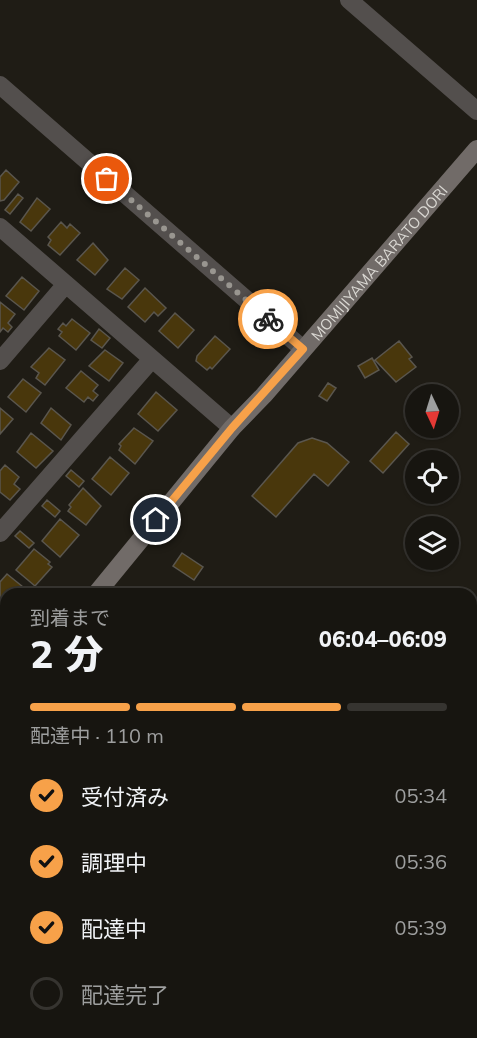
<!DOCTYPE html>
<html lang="ja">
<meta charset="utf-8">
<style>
body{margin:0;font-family:Mulish,"Noto Sans JP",sans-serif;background:#201e19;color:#f1f3f6;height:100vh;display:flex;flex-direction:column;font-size:22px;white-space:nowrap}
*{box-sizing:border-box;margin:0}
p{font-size:20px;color:#9e9f9f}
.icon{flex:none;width:33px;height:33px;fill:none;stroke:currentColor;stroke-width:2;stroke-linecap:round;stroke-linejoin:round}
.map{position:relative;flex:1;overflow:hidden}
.side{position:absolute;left:0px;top:588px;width:477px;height:450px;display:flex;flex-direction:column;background:#171510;border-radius:18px 18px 0 0;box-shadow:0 2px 4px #0004,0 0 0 2px #363430}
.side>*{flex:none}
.needle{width:39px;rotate:176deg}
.controls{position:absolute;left:405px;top:384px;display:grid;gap:12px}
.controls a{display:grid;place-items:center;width:54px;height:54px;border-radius:50%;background:#171510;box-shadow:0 2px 4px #0004,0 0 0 2px #363430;font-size:30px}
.pin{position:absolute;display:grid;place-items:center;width:51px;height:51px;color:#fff;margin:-26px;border:3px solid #fff;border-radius:50%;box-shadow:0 2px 6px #0007}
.courier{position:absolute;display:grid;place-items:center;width:60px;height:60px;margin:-30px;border:4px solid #f7a149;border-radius:50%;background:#fff;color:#222;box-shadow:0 2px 8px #0007}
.headline em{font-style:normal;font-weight:800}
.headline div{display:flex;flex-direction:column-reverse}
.headline{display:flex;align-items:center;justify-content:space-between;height:102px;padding:0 30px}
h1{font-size:39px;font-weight:800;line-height:45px}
.bar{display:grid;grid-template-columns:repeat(4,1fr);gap:9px 6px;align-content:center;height:72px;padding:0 30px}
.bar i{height:8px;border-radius:4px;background:#363430}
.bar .on{background:#f7a149}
.bar p{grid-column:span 4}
ol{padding:0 30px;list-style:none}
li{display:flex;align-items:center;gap:18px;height:66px}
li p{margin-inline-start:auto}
li .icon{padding:6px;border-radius:50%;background:#f7a149;color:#111;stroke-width:4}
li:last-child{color:#9e9f9f}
li i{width:33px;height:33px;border:3px solid #363430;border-radius:50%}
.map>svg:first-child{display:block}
.building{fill:#49370c;stroke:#5a564e;stroke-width:1.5}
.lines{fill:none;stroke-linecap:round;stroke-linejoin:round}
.street{stroke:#534f4d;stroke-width:18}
.secondary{stroke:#716b68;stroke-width:18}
.done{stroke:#999690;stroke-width:6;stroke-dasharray:0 10.8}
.route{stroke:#f7a149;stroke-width:8}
.labels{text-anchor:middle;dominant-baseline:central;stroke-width:5;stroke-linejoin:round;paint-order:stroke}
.street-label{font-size:15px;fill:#dad8d3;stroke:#080705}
</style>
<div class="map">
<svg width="477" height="1038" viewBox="0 0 477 1038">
<rect width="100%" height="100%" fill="#1f1c15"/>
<path class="building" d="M6 170 19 182 4 200 0 201V177Z
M18 194 23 198 10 214 5 210Z
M37 198 50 209 31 231 20 222Z
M61 222 67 228 70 224 80 233 60 255 48 245 51 240 48 237Z
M93 243 108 260 95 275 77 260Z
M125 268 139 280 122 299 107 289Z
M22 277 39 291 24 310 6 296Z
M145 288 166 308 158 316 154 312 145 322 128 307Z
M0 302 15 314 8 323 12 327 8 332 3 328 0 332Z
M175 313 194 330 178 348 159 331Z
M72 319 90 333 76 350 59 336 62 332 58 329 63 323 66 326Z
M99 329 110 338 102 348 91 340Z
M215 336 230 349 212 369 210 367 207 370 196 361 197 356Z
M399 341 412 357 409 359 416 367 396 382 375 360Z
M49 348 65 360 45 385 36 378 39 373 31 367Z
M105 350 123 363 109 381 89 366Z
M372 358 379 370 365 378 358 366Z
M81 371 98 385 93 391 98 395 93 401 88 397 84 402 66 388Z
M23 379 41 393 26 412 8 397Z
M328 383 336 388 327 401 319 396Z
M156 392 177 410 158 431 138 414Z
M0 408 13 419 0 434Z
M51 408 71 425 61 440 41 423Z
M134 428 153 441 135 464 119 450 121 446 119 444Z
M396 432 409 444 383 473 370 461Z
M31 433 53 451 36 468 17 452Z
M312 438 327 443 349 462 328 486 314 474 276 517 252 496 298 443Z
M110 457 129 473 111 495 92 479Z
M5 465 19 477 14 484 20 489 10 500 0 492V471Z
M71 470 84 481 79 487 66 476Z
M83 488 101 506 86 525 68 511 71 507 69 505Z
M47 500 60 511 55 517 42 506Z
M60 519 79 535 60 557 42 541Z
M20 531 34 543 29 548 15 536Z
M34 549 50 562 48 564 52 567 35 586 16 570Z
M182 553 203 567 194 580 173 566Z
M7 574 28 591 25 594H6V614L0 609V582Z"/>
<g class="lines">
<path class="street" d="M349 0 477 111
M0 85 303 349
M0 227 232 428
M0 361 66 284
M0 533 152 359"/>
<g class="secondary">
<path id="s1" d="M96 594 232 428 264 395 477 149"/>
<path d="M0 707 6 700"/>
</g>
</g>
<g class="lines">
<path class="done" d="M107 179 268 319"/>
<path class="route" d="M156 520 232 428 303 349 268 319"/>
</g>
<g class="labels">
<g class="street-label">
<text stroke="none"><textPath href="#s1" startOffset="436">MOMIJIYAMA BARATO DORI</textPath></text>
</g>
</g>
</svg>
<div class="controls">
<a><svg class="needle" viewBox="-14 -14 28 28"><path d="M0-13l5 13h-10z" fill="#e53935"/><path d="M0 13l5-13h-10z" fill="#9e9f9f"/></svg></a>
<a><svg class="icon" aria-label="locate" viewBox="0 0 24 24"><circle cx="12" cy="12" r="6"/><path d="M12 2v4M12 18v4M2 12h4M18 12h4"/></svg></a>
<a><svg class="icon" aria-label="layers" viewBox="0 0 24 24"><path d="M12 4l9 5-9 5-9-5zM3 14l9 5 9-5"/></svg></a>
</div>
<div class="pin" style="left:107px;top:179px;background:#ea580c"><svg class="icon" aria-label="bag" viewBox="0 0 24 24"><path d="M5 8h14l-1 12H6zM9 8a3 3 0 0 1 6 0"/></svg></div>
<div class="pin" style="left:156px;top:520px;background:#1f2937"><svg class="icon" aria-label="home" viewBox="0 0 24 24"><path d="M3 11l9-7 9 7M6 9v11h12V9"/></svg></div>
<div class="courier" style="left:268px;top:319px"><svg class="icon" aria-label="bike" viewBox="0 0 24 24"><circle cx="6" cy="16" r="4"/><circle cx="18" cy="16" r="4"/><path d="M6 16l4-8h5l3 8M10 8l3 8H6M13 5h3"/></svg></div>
<section class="side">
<div class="headline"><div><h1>2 分</h1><p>到着まで</p></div><em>06:04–06:09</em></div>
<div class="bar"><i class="on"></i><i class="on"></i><i class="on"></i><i></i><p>配達中 · 110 m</p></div>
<ol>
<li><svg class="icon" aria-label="check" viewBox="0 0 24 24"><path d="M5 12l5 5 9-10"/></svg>受付済み<p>05:34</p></li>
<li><svg class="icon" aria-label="check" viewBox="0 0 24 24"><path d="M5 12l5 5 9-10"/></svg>調理中<p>05:36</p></li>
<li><svg class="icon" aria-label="check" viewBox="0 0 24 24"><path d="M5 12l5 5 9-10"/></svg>配達中<p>05:39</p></li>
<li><i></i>配達完了</li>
</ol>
</section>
</div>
